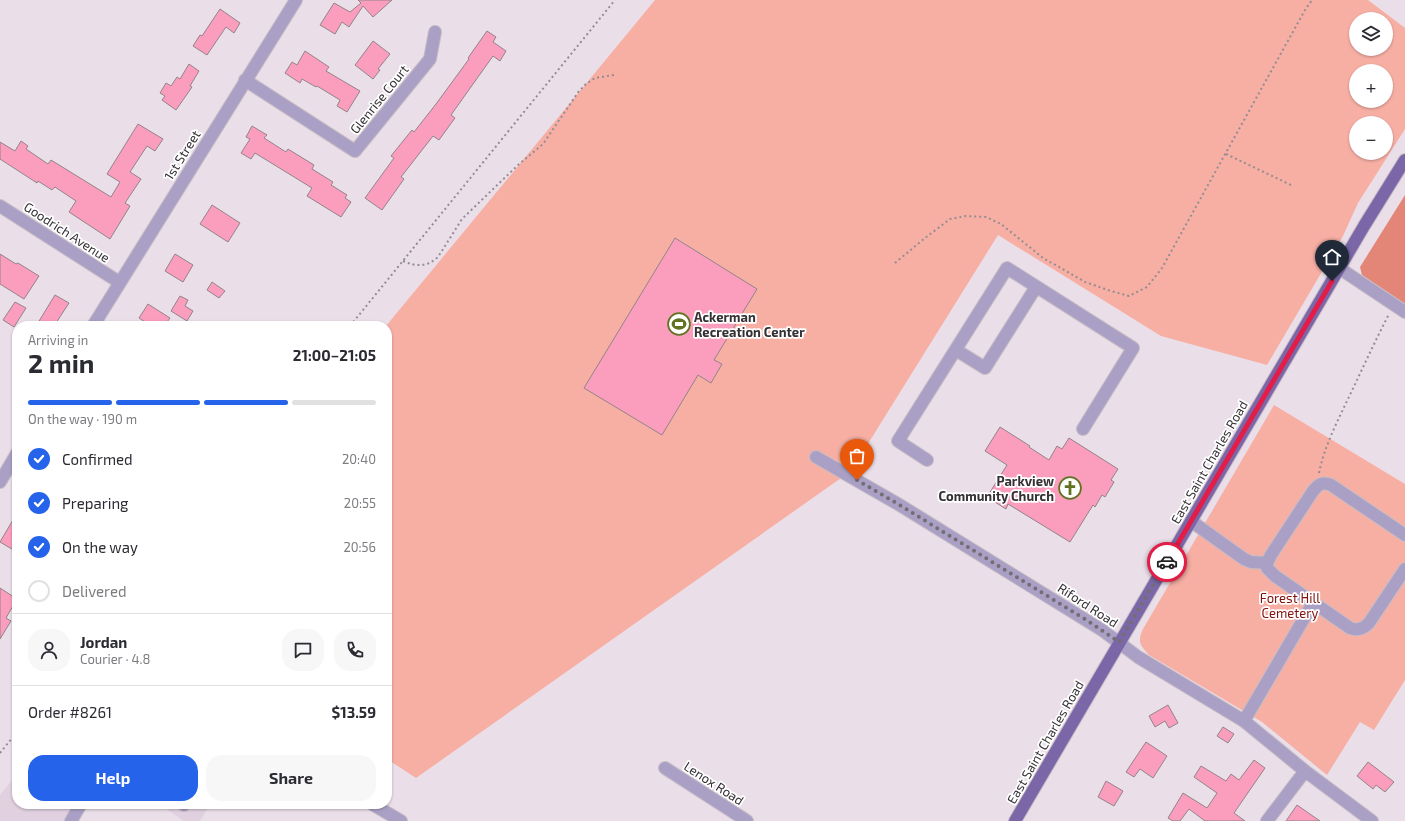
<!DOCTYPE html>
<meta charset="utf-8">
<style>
body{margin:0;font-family:"Exo 2",sans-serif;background:#f7f7f7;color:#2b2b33;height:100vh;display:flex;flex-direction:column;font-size:15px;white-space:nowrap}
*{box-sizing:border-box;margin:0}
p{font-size:13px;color:#7c7c81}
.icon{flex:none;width:22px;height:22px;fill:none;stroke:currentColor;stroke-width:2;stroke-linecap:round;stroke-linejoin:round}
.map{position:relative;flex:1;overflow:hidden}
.side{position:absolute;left:12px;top:321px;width:380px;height:488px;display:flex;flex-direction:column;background:#fff;border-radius:16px;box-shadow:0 1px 3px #0004}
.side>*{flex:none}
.tools{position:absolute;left:1349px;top:12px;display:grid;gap:8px}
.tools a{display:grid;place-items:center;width:44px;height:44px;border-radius:50%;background:#fff;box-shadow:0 1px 3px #0004;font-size:20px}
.pin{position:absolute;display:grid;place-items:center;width:34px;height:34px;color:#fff;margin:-41px -17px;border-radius:50% 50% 50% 0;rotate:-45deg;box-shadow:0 0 4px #0007}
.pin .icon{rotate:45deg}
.courier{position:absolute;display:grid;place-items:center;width:40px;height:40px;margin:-20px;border:3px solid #e11d48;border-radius:50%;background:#fff;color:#222;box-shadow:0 1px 5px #0007}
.headline em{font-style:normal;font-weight:700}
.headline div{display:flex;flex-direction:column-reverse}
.headline{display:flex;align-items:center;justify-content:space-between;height:68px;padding:0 16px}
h1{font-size:26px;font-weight:700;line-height:30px}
.bar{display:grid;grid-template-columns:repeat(4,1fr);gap:6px 4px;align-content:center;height:48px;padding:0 16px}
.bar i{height:5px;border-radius:3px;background:#e1e1e2}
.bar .selected{background:#2563eb}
.bar p{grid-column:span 4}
.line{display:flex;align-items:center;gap:10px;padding:0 16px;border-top:1px solid #e1e1e2}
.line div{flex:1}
.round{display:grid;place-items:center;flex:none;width:42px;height:42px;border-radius:16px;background:#f7f7f7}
ol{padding:0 16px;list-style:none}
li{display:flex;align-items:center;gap:12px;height:44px}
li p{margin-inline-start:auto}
li .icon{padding:4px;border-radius:50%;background:#2563eb;color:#fff;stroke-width:4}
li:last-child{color:#7c7c81}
li i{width:22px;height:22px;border:2px solid #e1e1e2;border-radius:50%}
.button{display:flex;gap:8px;margin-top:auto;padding:8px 16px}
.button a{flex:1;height:46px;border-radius:16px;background:#2563eb;color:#fff;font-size:16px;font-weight:700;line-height:46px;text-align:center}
.button a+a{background:#f7f7f7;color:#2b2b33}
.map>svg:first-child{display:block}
.built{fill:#e1d0e0}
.green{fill:#f7afa4;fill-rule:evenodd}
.forest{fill:#e38678}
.building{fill:#fb9dbd;stroke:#928488}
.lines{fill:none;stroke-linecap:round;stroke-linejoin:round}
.minor-casing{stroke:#c6bcc5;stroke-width:14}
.major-casing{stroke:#c6bcc5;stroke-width:14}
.path{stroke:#948c93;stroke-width:2;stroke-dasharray:2 3;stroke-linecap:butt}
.minor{stroke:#aaa0c5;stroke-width:12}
.major{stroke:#7b67a8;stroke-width:12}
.done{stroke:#746d73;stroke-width:4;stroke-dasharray:0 7.2}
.route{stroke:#e11d48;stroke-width:5}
.labels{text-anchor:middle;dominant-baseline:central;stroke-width:3.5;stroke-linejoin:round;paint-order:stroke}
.street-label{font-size:13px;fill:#343034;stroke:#fff}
.poi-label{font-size:13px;font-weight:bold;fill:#343034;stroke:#fff;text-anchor:start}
.park-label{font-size:13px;fill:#810f0b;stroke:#fff}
</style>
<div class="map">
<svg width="1405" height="821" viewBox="0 0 1405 821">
<rect width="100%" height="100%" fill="#eadfe9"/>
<path class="built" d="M17 774V804H87L76 821H0V795Z
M159 804H210L200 821H184Z"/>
<path class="green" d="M655 0H1368L1405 28V129L1358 203 1343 236 1267 365 1161 336 998 235 851 471 416 778 387 759 386 326ZM1356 19H1386V49H1356ZM1356 71H1386V101H1356ZM1356 123H1386V153H1356Z
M1274 405 1405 484V680L1374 730 1360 722 1327 775 1262 722 1149 655C1140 645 1137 642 1143 629Z"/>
<path class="forest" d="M1405 195V304L1362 275 1360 267Z"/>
<path class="building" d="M358 0H392L373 17 363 6 349 27 342 22 335 34 320 25 334 3 350 12 361 3Z
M220 9 240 23 234 33 226 27 207 55 193 46 200 35 202 36Z
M487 31 496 37 493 42 506 51 500 61 493 56 451 115 455 118 439 140 433 136 401 177 404 179 382 210 365 198 394 158 391 156 412 130 414 132 436 104 469 59 468 58Z
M373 41 390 54 378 69 380 70 373 79 355 65Z
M305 51 329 67 326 71 360 91 347 112 337 106 340 100 317 86 316 87 302 79 300 83 285 73 292 62 297 65Z
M189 64 199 71 190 86 192 87 176 110 162 100 165 96 160 93 166 83 171 86 177 77 180 79Z
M138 124 163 139 155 151 147 146 130 172 141 179 125 203 130 206 110 239 69 212 76 201 55 187 52 190 38 181 37 183 0 159V142L15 151 21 141 28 146 26 149 48 164 51 160 111 197 120 182 107 174Z
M252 126 267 135 264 138 286 152 288 149 314 165 312 169 333 182 331 185 347 195 345 198 351 202 341 217 307 196 312 188 255 153 251 159 241 153 250 139 246 137Z
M212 205 240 223 228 242 200 224Z
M675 238 757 289 714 360 722 364 711 383 698 375 662 435 584 388Z
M0 254 16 264 18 263 39 276 24 299 0 284Z
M175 254 193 265 183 282 165 271Z
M212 282 225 291 219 298 207 290Z
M55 295 69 303 54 326H36Z
M180 296 188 300 185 306 193 311 187 321 171 311Z
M15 302 26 308 14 327 3 320Z
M148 304 170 318 164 326H151L139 318Z
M1000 427 1030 446 1029 447 1049 460 1057 446 1062 449 1069 438 1118 469 1111 480 1114 482 1105 497 1102 495 1095 507 1093 505 1070 542 1008 504 1006 509 987 497 1007 465 985 451Z
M17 513V552L0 542Z
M0 588 17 599 6 618 11 621 0 639Z
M1168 705 1178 723 1169 728 1165 721 1155 727 1149 716Z
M1223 727 1234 734 1228 743 1217 736Z
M1146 742 1167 756 1153 778 1140 769 1134 777 1126 772Z
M1254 760 1265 768 1234 813 1245 821H1205L1189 809 1180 821H1173L1168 818 1183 793 1207 808 1217 793 1194 777 1201 766 1226 781 1231 774 1239 780Z
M1368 762 1394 782 1385 792 1376 785 1373 789 1357 776Z
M1106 781 1123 791 1114 806 1098 797Z
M1297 805 1320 821H1286Z"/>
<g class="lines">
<g class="minor-casing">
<path id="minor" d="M245 80 355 151 430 59 435 32
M0 206 119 282
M1339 268 1405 312
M93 326 296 0
M956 350 985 368 1036 287
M816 457 898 504 1102 630 1138 657 1244 721 1305 771 1372 821
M927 460 898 441 1007 268 1133 348 1083 429
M0 482 17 453
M1191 521 1244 559 1251 562 1267 563
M1405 535 1331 485C1322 481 1318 485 1313 491L1271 555 1267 563V568L1275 576 1350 628C1358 631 1363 629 1369 623L1405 569
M1244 721 1313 603
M665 768 747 821
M183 804 184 805
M372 804 401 821
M71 821 81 804
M1267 821 1305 771"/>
</g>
<g class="major-casing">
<path id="major" d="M1015 821 1364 226 1405 160"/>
</g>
<path class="path" d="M1226 154 1291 185
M403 261C416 267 427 267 438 257L462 219 518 165 543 144 579 91 586 84 595 78 614 75
M895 263 925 238 950 219 966 216 986 217 1001 224 1043 258 1066 271 1085 282 1111 291 1129 296 1147 287 1162 268 1305 10 1312 0
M350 326 615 0
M1319 473C1324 448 1336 424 1347 401 1361 372 1374 343 1389 314
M0 753 17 732"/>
<use href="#minor" class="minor"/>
<use href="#major" class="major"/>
</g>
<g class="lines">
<path class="done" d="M857 480 898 504 1088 621 1119 642 1167 562"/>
<path class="route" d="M1167 562 1332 281"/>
</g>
<defs>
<g id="stadium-ring" transform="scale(1.15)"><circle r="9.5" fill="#fff" stroke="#617220" stroke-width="1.5"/><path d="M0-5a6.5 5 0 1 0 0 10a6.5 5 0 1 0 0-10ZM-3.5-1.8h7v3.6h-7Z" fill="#617220"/></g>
<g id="church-ring" transform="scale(1.15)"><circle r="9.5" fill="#fff" stroke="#617220" stroke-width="1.5"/><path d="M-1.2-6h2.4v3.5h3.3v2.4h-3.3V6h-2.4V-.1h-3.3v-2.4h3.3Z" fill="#617220"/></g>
</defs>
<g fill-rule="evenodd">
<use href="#stadium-ring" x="679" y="324"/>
<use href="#church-ring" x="1070" y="488"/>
</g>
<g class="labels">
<g class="street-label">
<text transform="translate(379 99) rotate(-51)">Glenrise Court</text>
<text transform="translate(182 155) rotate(-58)">1st Street</text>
<text transform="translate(67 232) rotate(33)">Goodrich Avenue</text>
<text transform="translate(1209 462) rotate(-60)">East Saint Charles Road</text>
<text transform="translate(1088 605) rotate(33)">Riford Road</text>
<text transform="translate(1045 742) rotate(-60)">East Saint Charles Road</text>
<text transform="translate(714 783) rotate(33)">Lenox Road</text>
</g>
<g class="poi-label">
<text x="694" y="317">Ackerman<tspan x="694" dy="15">Recreation Center</tspan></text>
<text x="1054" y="481" text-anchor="end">Parkview<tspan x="1054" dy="15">Community Church</tspan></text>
</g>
<g class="park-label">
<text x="1290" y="598">Forest Hill<tspan x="1290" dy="15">Cemetery</tspan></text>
</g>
</g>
</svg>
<div class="tools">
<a><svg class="icon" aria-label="layers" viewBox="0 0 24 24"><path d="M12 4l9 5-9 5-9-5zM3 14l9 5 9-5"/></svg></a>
<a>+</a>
<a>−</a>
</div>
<div class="pin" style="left:857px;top:480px;background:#ea580c"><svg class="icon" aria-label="bag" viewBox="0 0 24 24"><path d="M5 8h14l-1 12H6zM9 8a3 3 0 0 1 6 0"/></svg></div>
<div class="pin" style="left:1332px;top:281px;background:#1f2937"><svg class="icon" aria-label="home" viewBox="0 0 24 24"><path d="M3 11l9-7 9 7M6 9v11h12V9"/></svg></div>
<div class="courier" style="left:1167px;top:562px"><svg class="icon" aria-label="car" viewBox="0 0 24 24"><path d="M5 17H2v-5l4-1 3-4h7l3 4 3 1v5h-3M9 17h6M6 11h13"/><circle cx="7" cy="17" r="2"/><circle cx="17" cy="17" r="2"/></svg></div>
<section class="side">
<div class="headline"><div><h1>2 min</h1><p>Arriving in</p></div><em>21:00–21:05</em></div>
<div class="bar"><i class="selected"></i><i class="selected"></i><i class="selected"></i><i></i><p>On the way · 190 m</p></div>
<ol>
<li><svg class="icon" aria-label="check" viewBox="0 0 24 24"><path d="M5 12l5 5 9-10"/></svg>Confirmed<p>20:40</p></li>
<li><svg class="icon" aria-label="check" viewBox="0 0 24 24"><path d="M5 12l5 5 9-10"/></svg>Preparing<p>20:55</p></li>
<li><svg class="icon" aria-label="check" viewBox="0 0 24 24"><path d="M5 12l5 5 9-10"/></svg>On the way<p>20:56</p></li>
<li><i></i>Delivered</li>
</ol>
<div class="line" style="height:72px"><a class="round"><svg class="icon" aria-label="person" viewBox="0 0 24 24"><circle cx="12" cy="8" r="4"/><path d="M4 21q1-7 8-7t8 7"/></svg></a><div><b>Jordan</b><p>Courier · 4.8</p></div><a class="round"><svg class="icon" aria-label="chat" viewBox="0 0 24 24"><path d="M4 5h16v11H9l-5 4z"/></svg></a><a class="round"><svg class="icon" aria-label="phone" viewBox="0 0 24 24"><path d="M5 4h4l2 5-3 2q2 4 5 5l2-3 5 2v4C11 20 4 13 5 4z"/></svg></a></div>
<div class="line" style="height:52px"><div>Order #8261</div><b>$13.59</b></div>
<div class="button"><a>Help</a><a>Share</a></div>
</section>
</div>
